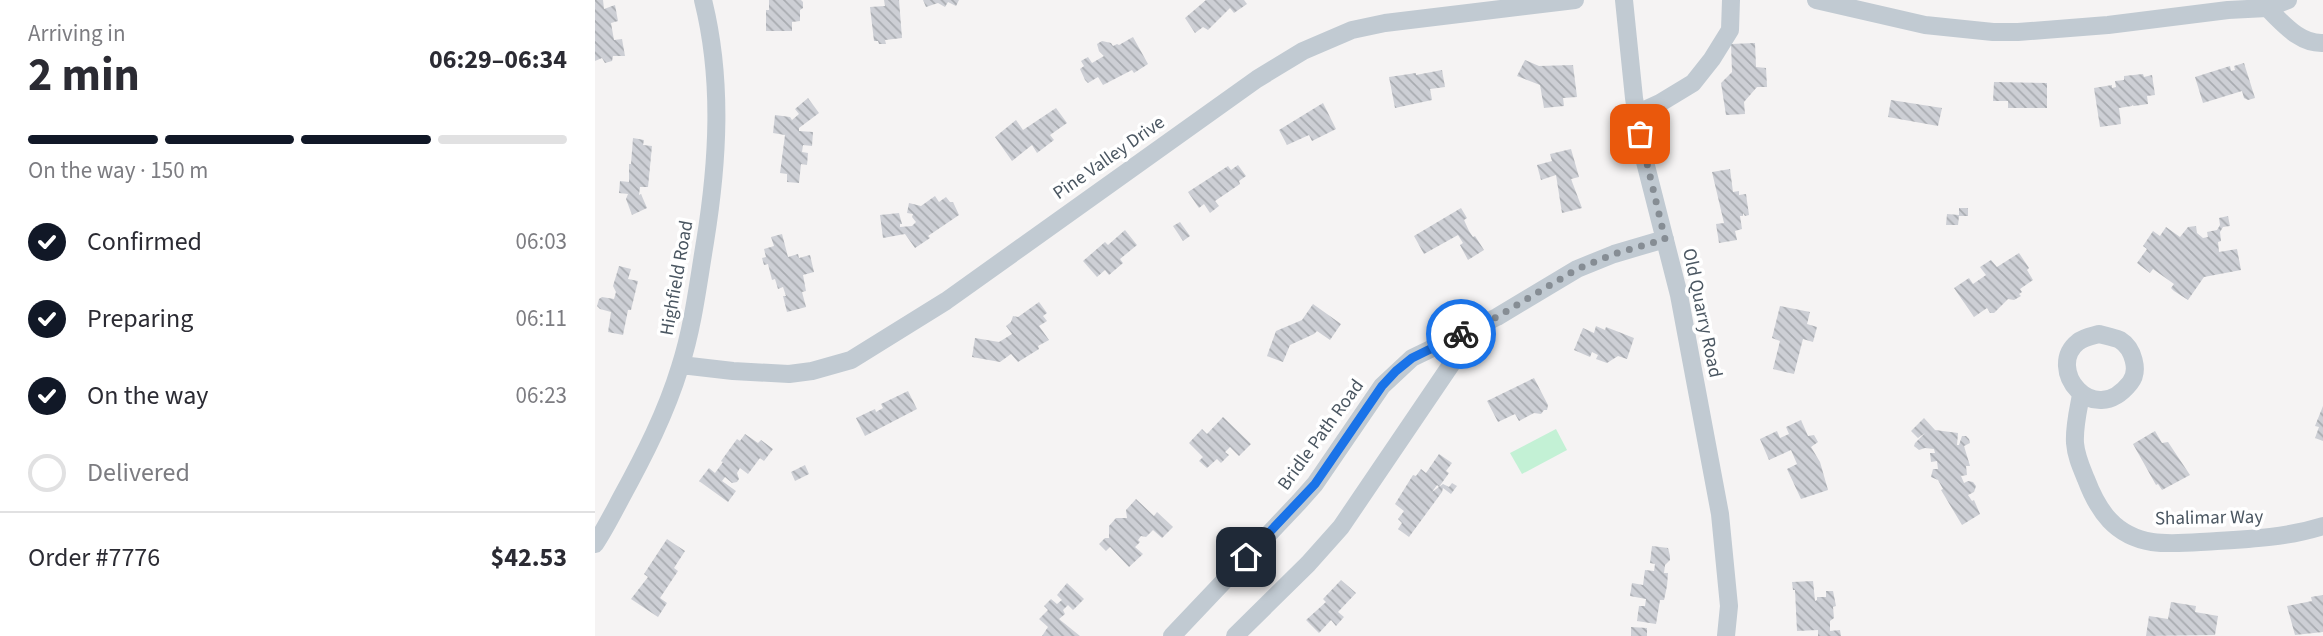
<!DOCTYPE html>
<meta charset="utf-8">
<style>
body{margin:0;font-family:"Source Sans 3",sans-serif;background:#f2f2f3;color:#2b2b33;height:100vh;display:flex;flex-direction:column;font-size:26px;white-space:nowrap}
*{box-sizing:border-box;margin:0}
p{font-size:23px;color:#7c7c81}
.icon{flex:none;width:38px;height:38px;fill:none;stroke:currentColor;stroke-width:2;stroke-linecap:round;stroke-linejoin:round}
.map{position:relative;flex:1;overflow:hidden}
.side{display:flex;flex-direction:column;background:#fff;width:595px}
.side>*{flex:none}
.pin{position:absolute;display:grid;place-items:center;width:60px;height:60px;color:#fff;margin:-30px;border-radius:14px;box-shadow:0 4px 10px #0006}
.courier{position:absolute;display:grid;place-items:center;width:70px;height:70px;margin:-35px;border:5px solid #1a73e8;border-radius:50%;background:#fff;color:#222;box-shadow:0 2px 9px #0007}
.overview em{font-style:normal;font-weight:700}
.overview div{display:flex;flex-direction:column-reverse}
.overview{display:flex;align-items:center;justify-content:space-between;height:119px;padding:0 28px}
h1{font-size:46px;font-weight:700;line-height:52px}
.bar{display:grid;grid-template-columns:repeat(4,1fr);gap:10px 7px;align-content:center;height:84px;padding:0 28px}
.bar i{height:9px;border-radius:5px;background:#e1e1e2}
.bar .active{background:#111827}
.bar p{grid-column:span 4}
.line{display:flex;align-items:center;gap:18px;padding:0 28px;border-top:2px solid #e1e1e2}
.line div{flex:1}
ol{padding:0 28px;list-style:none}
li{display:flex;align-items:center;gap:21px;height:77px}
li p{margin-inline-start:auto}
li .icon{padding:7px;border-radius:50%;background:#111827;color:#fff;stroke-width:4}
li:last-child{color:#7c7c81}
li i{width:38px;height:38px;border:4px solid #e1e1e2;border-radius:50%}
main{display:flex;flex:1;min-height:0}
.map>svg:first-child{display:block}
.garden{fill:#c3f1d5}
.building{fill:url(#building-back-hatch)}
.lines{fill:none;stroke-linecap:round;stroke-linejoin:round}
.minor{stroke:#c1cad2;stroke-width:18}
.done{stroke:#868d94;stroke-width:7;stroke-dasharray:0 12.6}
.route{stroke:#1a73e8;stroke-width:9}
.labels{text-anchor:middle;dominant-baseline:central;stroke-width:7;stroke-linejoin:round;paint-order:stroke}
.street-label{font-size:19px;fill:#4a5661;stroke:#fff}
</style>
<main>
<section class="side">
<div class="overview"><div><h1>2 min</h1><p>Arriving in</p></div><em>06:29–06:34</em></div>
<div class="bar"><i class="active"></i><i class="active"></i><i class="active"></i><i></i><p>On the way · 150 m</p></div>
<ol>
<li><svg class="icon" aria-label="check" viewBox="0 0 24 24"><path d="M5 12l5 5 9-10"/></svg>Confirmed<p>06:03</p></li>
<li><svg class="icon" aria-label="check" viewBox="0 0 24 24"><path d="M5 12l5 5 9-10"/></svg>Preparing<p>06:11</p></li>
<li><svg class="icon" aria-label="check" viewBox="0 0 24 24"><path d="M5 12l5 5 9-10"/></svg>On the way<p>06:23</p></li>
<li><i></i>Delivered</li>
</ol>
<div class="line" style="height:91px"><div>Order #7776</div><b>$42.53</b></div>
</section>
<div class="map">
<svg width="1728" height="636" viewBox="0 0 1728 636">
<defs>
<pattern id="building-back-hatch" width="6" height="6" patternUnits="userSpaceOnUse" patternTransform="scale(1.75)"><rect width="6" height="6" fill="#cdcfd5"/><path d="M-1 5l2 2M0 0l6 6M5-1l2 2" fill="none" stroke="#a8abb0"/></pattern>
</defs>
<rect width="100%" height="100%" fill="#f5f3f3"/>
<path class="garden" d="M961 429 972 450 927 474 915 453Z"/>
<path class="building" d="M0 0H8L9 9 20 5 23 21 16 23 19 40 27 39 30 56H18L17 61 10 63 7 58 0 61Z
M174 0H206L208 2V8L205 10V21L197 22V31H171V10H174Z
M289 0H304L307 38 290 40 291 44H284L283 41H279L275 7 290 6Z
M328 0H364L361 6 353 2 350 7 343 3 331 7Z
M611 0H649L652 4 639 13 635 8 613 30 608 27 600 33 590 18Z
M538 37 553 64 539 73 537 70 508 85 503 77 493 83 490 80 485 69 489 66 486 61 493 57 497 63 509 56 504 51 502 44 507 41 516 43 518 46 522 44 524 45Z
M1160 43 1161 67 1171 68 1172 87H1162L1149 102 1150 114 1131 115 1126 83 1137 72 1136 44Z
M930 60 944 66 978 65 982 97 968 98 969 106 949 108 945 85 922 76Z
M1649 63 1660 98 1653 100 1649 98 1647 91 1608 103 1600 77 1635 66 1636 71 1640 70 1639 66Z
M847 70 850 87 835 89 837 100 800 108 794 77 821 73V75Z
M1548 74 1549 77 1557 75 1560 95 1552 96 1553 104 1539 106 1537 105V106L1524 108 1526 124 1505 127 1499 88 1517 85V88L1521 87 1520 81 1529 80V76Z
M1399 82 1452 83V108H1413V101H1398Z
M213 98 224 113 204 128V131L218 132 217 146 208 145 207 152 213 153 212 165 206 164 204 183 192 182V174L185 173 190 135 178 133 180 115 195 117 197 120 204 114 200 109Z
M1296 100 1347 108 1343 126 1293 117Z
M728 103 741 129 717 141 714 135 692 145 684 130Z
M461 108 472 123 455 135 459 140 442 153 437 145 417 161 400 137 421 120 428 130Z
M38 138 49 140 48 145 57 146 53 187H45L44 195 46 194 52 208 37 215 31 199 33 194 24 193 25 181 34 182V164H36Z
M976 149 984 177 976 179 987 208 967 213 961 175 946 180 942 165 957 161 955 154Z
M643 165 651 176 644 181 645 184 620 201 624 206 615 213 609 204 604 208 593 192 633 166 636 170Z
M1135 169 1138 192 1144 191V195L1151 194 1154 215 1150 216 1148 213V216H1145L1147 229 1140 231 1142 240 1124 243 1121 224 1129 223 1117 172Z
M340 196 344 202 351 197 355 202H358L364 215 333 236 335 238 320 248 310 234 288 238 285 215 304 213 307 224H305V227L317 226 321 222 317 217 318 214 312 213 314 203 326 206Z
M866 208 872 218 869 220 874 231 878 237 880 236 889 250 873 260 865 245 868 243 863 235 829 254 819 236Z
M1364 208H1373V216H1364L1363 225H1351L1352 214 1364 215Z
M1633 216 1635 226 1628 227 1625 232 1626 241 1623 242 1624 252 1642 249 1646 270 1609 277 1593 300 1579 291 1576 288 1579 284 1558 269 1555 273 1542 263 1552 249 1548 246 1558 231 1565 236 1571 227 1585 237 1593 227 1601 226 1602 233 1608 238 1613 237 1612 232 1622 230 1625 225 1624 218Z
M585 222 595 236 588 241 578 226Z
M530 230 542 245 525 259 528 263 514 275 510 270 502 277 488 261 510 242 513 245Z
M187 234 193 257 203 254 204 258 215 255 219 272 208 275 211 291 207 292 211 307 192 312 188 296H191L188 287 183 289 180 279 177 280 173 264 169 265 167 258 171 257 169 249 179 246 176 237Z
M1424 253 1434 268 1432 270 1438 280 1425 289 1427 292 1424 294 1426 296 1419 300 1413 299 1399 313H1395L1392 308 1379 317 1359 288 1374 278 1378 284 1391 275 1385 267 1396 260 1402 267Z
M24 266 36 269 33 279 43 281 36 310H33L28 335 13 332 16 312 5 309 2 306 4 299 7 297 19 299 21 292 18 286Z
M444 302 452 313 448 316 452 321 444 326 454 340 443 346 444 349 423 362 416 354 405 362 377 357 380 338 404 342 417 334 411 326 416 322 418 316 423 317Z
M718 304 746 324 735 340 722 331 719 334 695 345 688 362 672 356 681 331 707 320Z
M1185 306 1215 312 1212 324 1222 327 1218 342 1208 339 1199 374 1178 369 1185 341 1177 338Z
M1001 326 1010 330 1011 327 1039 338 1032 359 1023 356 1012 363 1001 359 1003 355 997 352 995 357 979 350 988 328 999 333Z
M939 378 953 405 952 410H949L946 414 939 413 924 421 920 414 903 422 892 401Z
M313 391 322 409 270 436 261 418 280 409 281 412 288 408 286 404Z
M1728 406V441L1720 438 1724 427 1720 426Z
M628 417 656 444 644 456 635 447 630 452 634 455 626 463 622 459 612 468 604 461 608 457 594 443 607 429 612 434Z
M1329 418 1340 430 1363 433 1362 445H1364L1367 436H1371L1374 439 1375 443 1369 446 1375 466H1371L1372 475 1366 476 1369 483 1373 481 1378 482 1381 486 1379 492 1373 495 1377 501 1379 500 1385 514 1367 525 1346 490 1348 489 1343 480 1336 477 1338 469H1343L1342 461 1336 462 1335 453H1340L1339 449 1330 448 1324 450 1319 446 1320 443 1330 433 1323 438 1316 431Z
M1206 420 1213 436 1219 435 1223 442 1216 447 1225 462 1233 490 1206 499 1192 469 1202 464 1196 450 1174 460 1165 439 1182 431 1185 438 1194 434 1191 427Z
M1560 431 1567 443 1573 442 1595 475 1567 490 1563 484 1561 485 1538 444Z
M150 434 163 443 166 440 178 449 169 461 165 458 153 474 145 468 142 473 144 479 142 482 137 483 130 477 127 481 141 491 133 502 104 481 114 468 120 473 128 462 126 461 142 439 145 441Z
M844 454 857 463 851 471 854 473 844 487 842 485 837 492 848 484 854 487 857 483 862 486 856 494 848 488 847 492 814 537 803 529 807 523 803 519 809 511 800 504 818 475 821 476 826 469 831 473Z
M210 465 214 474 200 481 196 472Z
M541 499 559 516 562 512 578 527 567 538 558 530 551 537 546 536 543 540 545 542 540 547 548 554 534 567 515 547 511 551 504 544 510 538H514V526L521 518H532L531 510Z
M72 539 90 551 79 568 83 571 65 598 72 603 63 617 36 599 53 577 49 574Z
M1057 546 1073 548 1075 556V560L1070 565 1069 573H1073L1072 586 1069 600H1065L1061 624 1042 621 1044 606H1050L1051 599 1035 596 1037 583 1048 585 1050 570 1059 571 1060 564 1055 563Z
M746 580 761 593 743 612 749 617 741 626 736 620 724 633 711 620 731 602 728 599Z
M1218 581 1220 601 1222 600V597H1231V591H1238L1241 606 1238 607 1239 618 1235 621V631L1245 630 1246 636H1223V630L1202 631 1200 590H1198L1197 582Z
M472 583 489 599 478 610 473 605 468 610 470 614 464 619 485 636H447L453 627 444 619 453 610 449 606 456 599 462 604 467 600 462 595Z
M1728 595V632L1700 635 1692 606 1717 601 1716 597Z
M1576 602 1601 606 1600 612 1623 616 1620 635 1551 636 1554 616 1573 619Z
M1036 627 1052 628V636H1036Z"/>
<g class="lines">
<path class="minor" d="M1029 0 1039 98 1048 154 1084 295 1125 514 1134 606 1131 636
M1221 0 1330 25 1398 32H1423L1513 25 1633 10 1672 8 1693 0
M1672 8C1688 23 1704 44 1728 43
M1041 114 1065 103 1098 83 1117 59 1135 30 1136 0
M1504 334C1511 336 1518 337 1525 340 1538 348 1545 371 1535 383 1498 430 1450 368 1483 342 1489 337 1497 336 1504 334Z
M86 365 138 371 194 374 217 371 256 360 351 301 662 79 708 51 757 30 790 23 980 0
M1486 395C1483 411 1479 427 1480 443 1481 456 1486 467 1491 479 1503 511 1520 536 1557 542 1578 545 1600 542 1622 541 1658 539 1693 537 1728 526
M0 544C10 529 18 513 26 498 49 456 71 413 85 367 98 327 103 284 110 242 123 162 128 80 108 0
M577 636 704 502 720 484 787 386 817 358 902 317 982 269 1019 254 1070 239
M640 636 713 564 746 527 866 350 889 329"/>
</g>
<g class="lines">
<path class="done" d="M866 334 902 317 982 269 1019 254 1070 239 1045 134"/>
<path class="route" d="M651 557 720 484 787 386 801 371 817 358 866 334"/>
</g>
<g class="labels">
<g class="street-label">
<text transform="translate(514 158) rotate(-35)">Pine Valley Drive</text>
<text transform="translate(82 278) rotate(-80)">Highfield Road</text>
<text transform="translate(1107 313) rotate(78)">Old Quarry Road</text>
<text transform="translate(726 435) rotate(-54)">Bridle Path Road</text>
<text transform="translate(1614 518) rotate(-1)">Shalimar Way</text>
</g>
</g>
</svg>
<div class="pin" style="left:1045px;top:134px;background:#ea580c"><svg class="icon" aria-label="bag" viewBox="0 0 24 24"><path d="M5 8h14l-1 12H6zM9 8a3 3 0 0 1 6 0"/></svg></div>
<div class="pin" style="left:651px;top:557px;background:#1f2937"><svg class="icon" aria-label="home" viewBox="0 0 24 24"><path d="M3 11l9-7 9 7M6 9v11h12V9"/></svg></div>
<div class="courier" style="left:866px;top:334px"><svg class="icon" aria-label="bike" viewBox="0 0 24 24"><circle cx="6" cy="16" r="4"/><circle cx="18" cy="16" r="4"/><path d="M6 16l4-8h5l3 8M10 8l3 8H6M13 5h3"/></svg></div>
</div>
</main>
